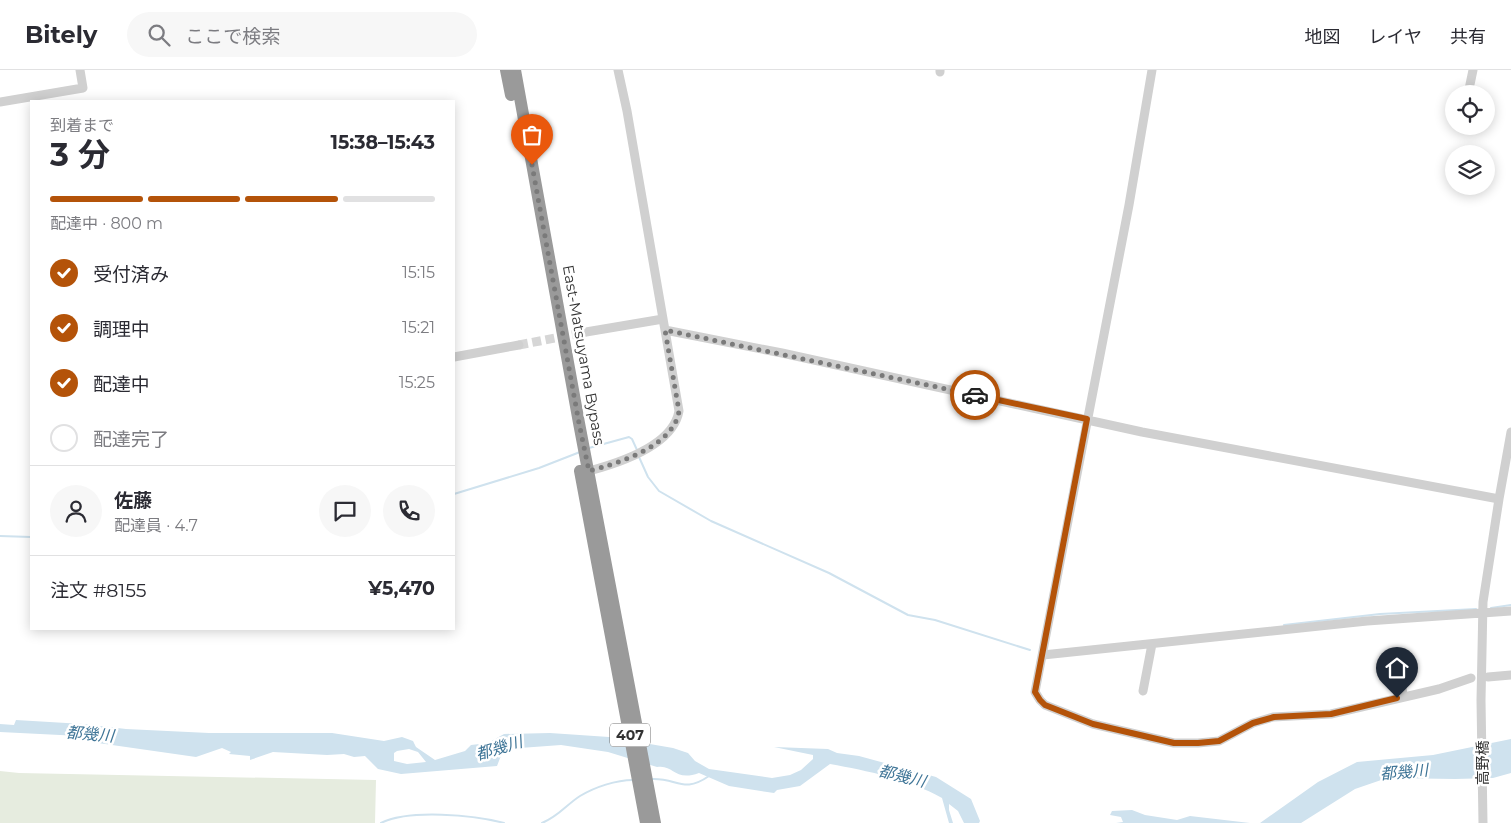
<!DOCTYPE html>
<html lang="ja">
<meta charset="utf-8">
<style>
body{margin:0;font-family:Montserrat,"Noto Sans JP",sans-serif;background:#f7f7f7;color:#2b2b33;height:100vh;display:flex;flex-direction:column;font-size:19px;white-space:nowrap}
*{box-sizing:border-box;margin:0}
p{font-size:16px;color:#7c7c81}
.icon{flex:none;width:28px;height:28px;fill:none;stroke:currentColor;stroke-width:2;stroke-linecap:round;stroke-linejoin:round}
.map{position:relative;flex:1;overflow:hidden}
.details{position:absolute;left:30px;top:30px;width:425px;height:530px;display:flex;flex-direction:column;background:#fff;border-radius:0px;box-shadow:0 2px 12px #0003}
.details>*{flex:none}
.buttons{position:absolute;left:1445px;top:15px;display:grid;gap:10px}
.buttons a{display:grid;place-items:center;width:50px;height:50px;border-radius:50%;background:#fff;box-shadow:0 2px 12px #0003;font-size:25px}
.pin{position:absolute;display:grid;place-items:center;width:42px;height:42px;color:#fff;margin:-51px -21px;border-radius:50% 50% 50% 0;rotate:-45deg;box-shadow:0 0 5px #0007}
.pin .icon{rotate:45deg}
.courier{position:absolute;display:grid;place-items:center;width:50px;height:50px;margin:-25px;border:4px solid #b45309;border-radius:50%;background:#fff;color:#222;box-shadow:0 1px 6px #0007}
.overview em{font-style:normal;font-weight:700}
.overview div{display:flex;flex-direction:column-reverse}
.overview{display:flex;align-items:center;justify-content:space-between;height:85px;padding:0 20px}
h1{font-size:32px;font-weight:700;line-height:38px}
.bar{display:grid;grid-template-columns:repeat(4,1fr);gap:8px 5px;align-content:center;height:60px;padding:0 20px}
.bar i{height:6px;border-radius:4px;background:#e1e1e2}
.bar .selected{background:#b45309}
.bar p{grid-column:span 4}
.line{display:flex;align-items:center;gap:12px;padding:0 20px;border-top:1px solid #e1e1e2}
.line div{flex:1}
.round{display:grid;place-items:center;flex:none;width:52px;height:52px;border-radius:26px;background:#f7f7f7}
ol{padding:0 20px;list-style:none}
li{display:flex;align-items:center;gap:15px;height:55px}
li p{margin-inline-start:auto}
li .icon{padding:5px;border-radius:50%;background:#b45309;color:#fff;stroke-width:4}
li:last-child{color:#7c7c81}
li i{width:28px;height:28px;border:2px solid #e1e1e2;border-radius:50%}
header{display:flex;align-items:center;gap:30px;box-sizing:border-box;height:70px;padding:0 25px;background:#fff;border-bottom:1px solid #e1e1e2}
header strong{font-size:24px}
nav{display:flex;gap:28px;margin-inline-start:auto;font-size:18px}
.search{width:350px;height:45px;background:#f7f7f7;display:flex;align-items:center;gap:12px;box-sizing:border-box;padding:0 18px;border-radius:28px;color:#7c7c81;font-size:19px}
.map>svg:first-child{display:block}
.green{fill:#e6ecdf}
.water{fill:#cfe2ee;fill-rule:evenodd}
.lines{fill:none;stroke-linecap:round;stroke-linejoin:round}
.stream{stroke:#cfe2ee;stroke-width:2}
.minor-tunnel{stroke:#d6d6d6;stroke-width:9;stroke-dasharray:9 4.5;stroke-linecap:butt}
.minor{stroke:#d0d0d0;stroke-width:9}
.highway{stroke:#9a9a9a;stroke-width:12}
.done{stroke:#7a7a7a;stroke-width:5;stroke-dasharray:0 9}
.route{stroke:#b45309;stroke-width:6}
.labels{text-anchor:middle;dominant-baseline:central;stroke-width:5;stroke-linejoin:round;paint-order:stroke}
.shield{fill:#fff;stroke:#707070;stroke-width:1}
.shield-label{font-size:14px;font-weight:bold;fill:#333}
.street-label{font-size:15px;fill:#333;stroke:#fff}
.water-label{font-size:16px;font-style:italic;fill:#3f7597;stroke:#fff}
</style>
<header>
<strong>Bitely</strong>
<div class="search"><svg class="icon" aria-label="search" viewBox="0 0 24 24"><circle cx="10" cy="10" r="6"/><path d="M15 15l6 6"/></svg>ここで検索</div>
<nav><a>地図</a><a>レイヤ</a><a>共有</a></nav>
</header>
<div class="map">
<svg width="1511" height="753" viewBox="0 0 1511 753">
<rect width="100%" height="100%" fill="#fff"/>
<path class="green" d="M0 701 19 703 376 710 375 753H0Z"/>
<path class="water" d="M16 650 83 654 126 659 209 663H332L384 671 402 667 413 671 416 677 435 690 465 681 471 675 488 673 504 664 550 663 609 667 673 678 688 683 695 691 709 699 772 708 790 705 801 700 813 689V685L774 677 828 679 837 683 859 686 936 707 971 729 980 751 979 753H964L958 741 949 734V740L953 753H949L942 728C908 709 868 701 830 694L800 716 777 720 774 723 729 716 699 703C674 712 674 694 657 697L608 682 561 675 520 678 515 676 502 683 497 696 401 704 378 699 365 686 354 687 344 684 327 685 273 682 250 690V686L229 684 231 682 222 678 196 687 98 673 80 666 0 662V654L14 655ZM409 679 418 682 426 692 407 694 394 691V683L397 681Z
M1511 669V703L1493 708 1455 709 1387 708 1355 719 1301 753H1260L1318 712 1357 692 1433 685Z
M1132 740 1145 745 1177 750 1190 746 1250 753H1116L1123 752 1121 747 1110 745 1112 741Z"/>
<g class="lines">
<path class="stream" d="M589 378 629 367 632 369 637 380
M639 387 648 407 659 421 711 451 829 503 908 545 935 550 1030 580
M454 424 539 398 580 382
M0 466 31 467
M1491 538 1511 535
M1284 555 1380 544 1476 539
M652 709C678 708 683 724 709 706
M381 753C409 739 474 745 504 753
M542 753C559 746 566 735 580 726 595 717 616 710 633 710"/>
<path class="minor-tunnel" d="M519 275 586 262"/>
<path class="minor" d="M1152 0 1129 135 1035 622 1040 630 1045 635 1093 654 1174 673H1198L1219 671 1253 653 1273 647 1331 644 1439 619 1471 608
M940 2V0
M1468 24 1473 0
M0 32 83 18 80 0
M665 260 782 283 1142 362 1499 429
M586 262 663 249
M454 287 519 275
M589 401C619 393 673 376 679 341L627 41 618 0
M1043 585 1367 551 1511 541
M1400 594 1403 627
M1488 607 1511 605
M1143 621 1152 574
M1483 753 1481 630 1483 532 1499 429 1511 362"/>
<path class="highway" d="M506 0 511 25
M515 0 579 353 655 753
M580 401 646 753"/>
</g>
<g class="lines">
<path class="done" d="M532 95 579 353 589 401C619 393 674 376 679 341L665 260 975 325"/>
<path class="route" d="M975 325 1087 349 1035 622 1040 630 1045 635 1093 654 1174 673H1198L1219 671 1253 653 1274 647 1331 644 1397 628"/>
</g>
<g class="labels">
<rect class="shield" x="610" y="653.5" width="40" height="23" rx="4"/>
<g class="shield-label">
<text x="630" y="665">407</text>
</g>
<g class="street-label">
<text transform="translate(584 285) rotate(80)">East-Matsuyama Bypass</text>
<text transform="translate(1482 693) rotate(-90)">高野橋</text>
</g>
<g class="water-label">
<text transform="translate(90 664) rotate(5)">都幾川</text>
<text transform="translate(499 678) rotate(-17)">都幾川</text>
<text transform="translate(1404 702) rotate(-5)">都幾川</text>
<text transform="translate(902 706) rotate(14)">都幾川</text>
</g>
</g>
</svg>
<div class="buttons">
<a><svg class="icon" aria-label="locate" viewBox="0 0 24 24"><circle cx="12" cy="12" r="6"/><path d="M12 2v4M12 18v4M2 12h4M18 12h4"/></svg></a>
<a><svg class="icon" aria-label="layers" viewBox="0 0 24 24"><path d="M12 4l9 5-9 5-9-5zM3 14l9 5 9-5"/></svg></a>
</div>
<div class="pin" style="left:532px;top:95px;background:#ea580c"><svg class="icon" aria-label="bag" viewBox="0 0 24 24"><path d="M5 8h14l-1 12H6zM9 8a3 3 0 0 1 6 0"/></svg></div>
<div class="pin" style="left:1397px;top:628px;background:#1f2937"><svg class="icon" aria-label="home" viewBox="0 0 24 24"><path d="M3 11l9-7 9 7M6 9v11h12V9"/></svg></div>
<div class="courier" style="left:975px;top:325px"><svg class="icon" aria-label="car" viewBox="0 0 24 24"><path d="M5 17H2v-5l4-1 3-4h7l3 4 3 1v5h-3M9 17h6M6 11h13"/><circle cx="7" cy="17" r="2"/><circle cx="17" cy="17" r="2"/></svg></div>
<section class="details">
<div class="overview"><div><h1>3 分</h1><p>到着まで</p></div><em>15:38–15:43</em></div>
<div class="bar"><i class="selected"></i><i class="selected"></i><i class="selected"></i><i></i><p>配達中 · 800 m</p></div>
<ol>
<li><svg class="icon" aria-label="check" viewBox="0 0 24 24"><path d="M5 12l5 5 9-10"/></svg>受付済み<p>15:15</p></li>
<li><svg class="icon" aria-label="check" viewBox="0 0 24 24"><path d="M5 12l5 5 9-10"/></svg>調理中<p>15:21</p></li>
<li><svg class="icon" aria-label="check" viewBox="0 0 24 24"><path d="M5 12l5 5 9-10"/></svg>配達中<p>15:25</p></li>
<li><i></i>配達完了</li>
</ol>
<div class="line" style="height:90px"><a class="round"><svg class="icon" aria-label="person" viewBox="0 0 24 24"><circle cx="12" cy="8" r="4"/><path d="M4 21q1-7 8-7t8 7"/></svg></a><div><b>佐藤</b><p>配達員 · 4.7</p></div><a class="round"><svg class="icon" aria-label="chat" viewBox="0 0 24 24"><path d="M4 5h16v11H9l-5 4z"/></svg></a><a class="round"><svg class="icon" aria-label="phone" viewBox="0 0 24 24"><path d="M5 4h4l2 5-3 2q2 4 5 5l2-3 5 2v4C11 20 4 13 5 4z"/></svg></a></div>
<div class="line" style="height:65px"><div>注文 #8155</div><b>¥5,470</b></div>
</section>
</div>
